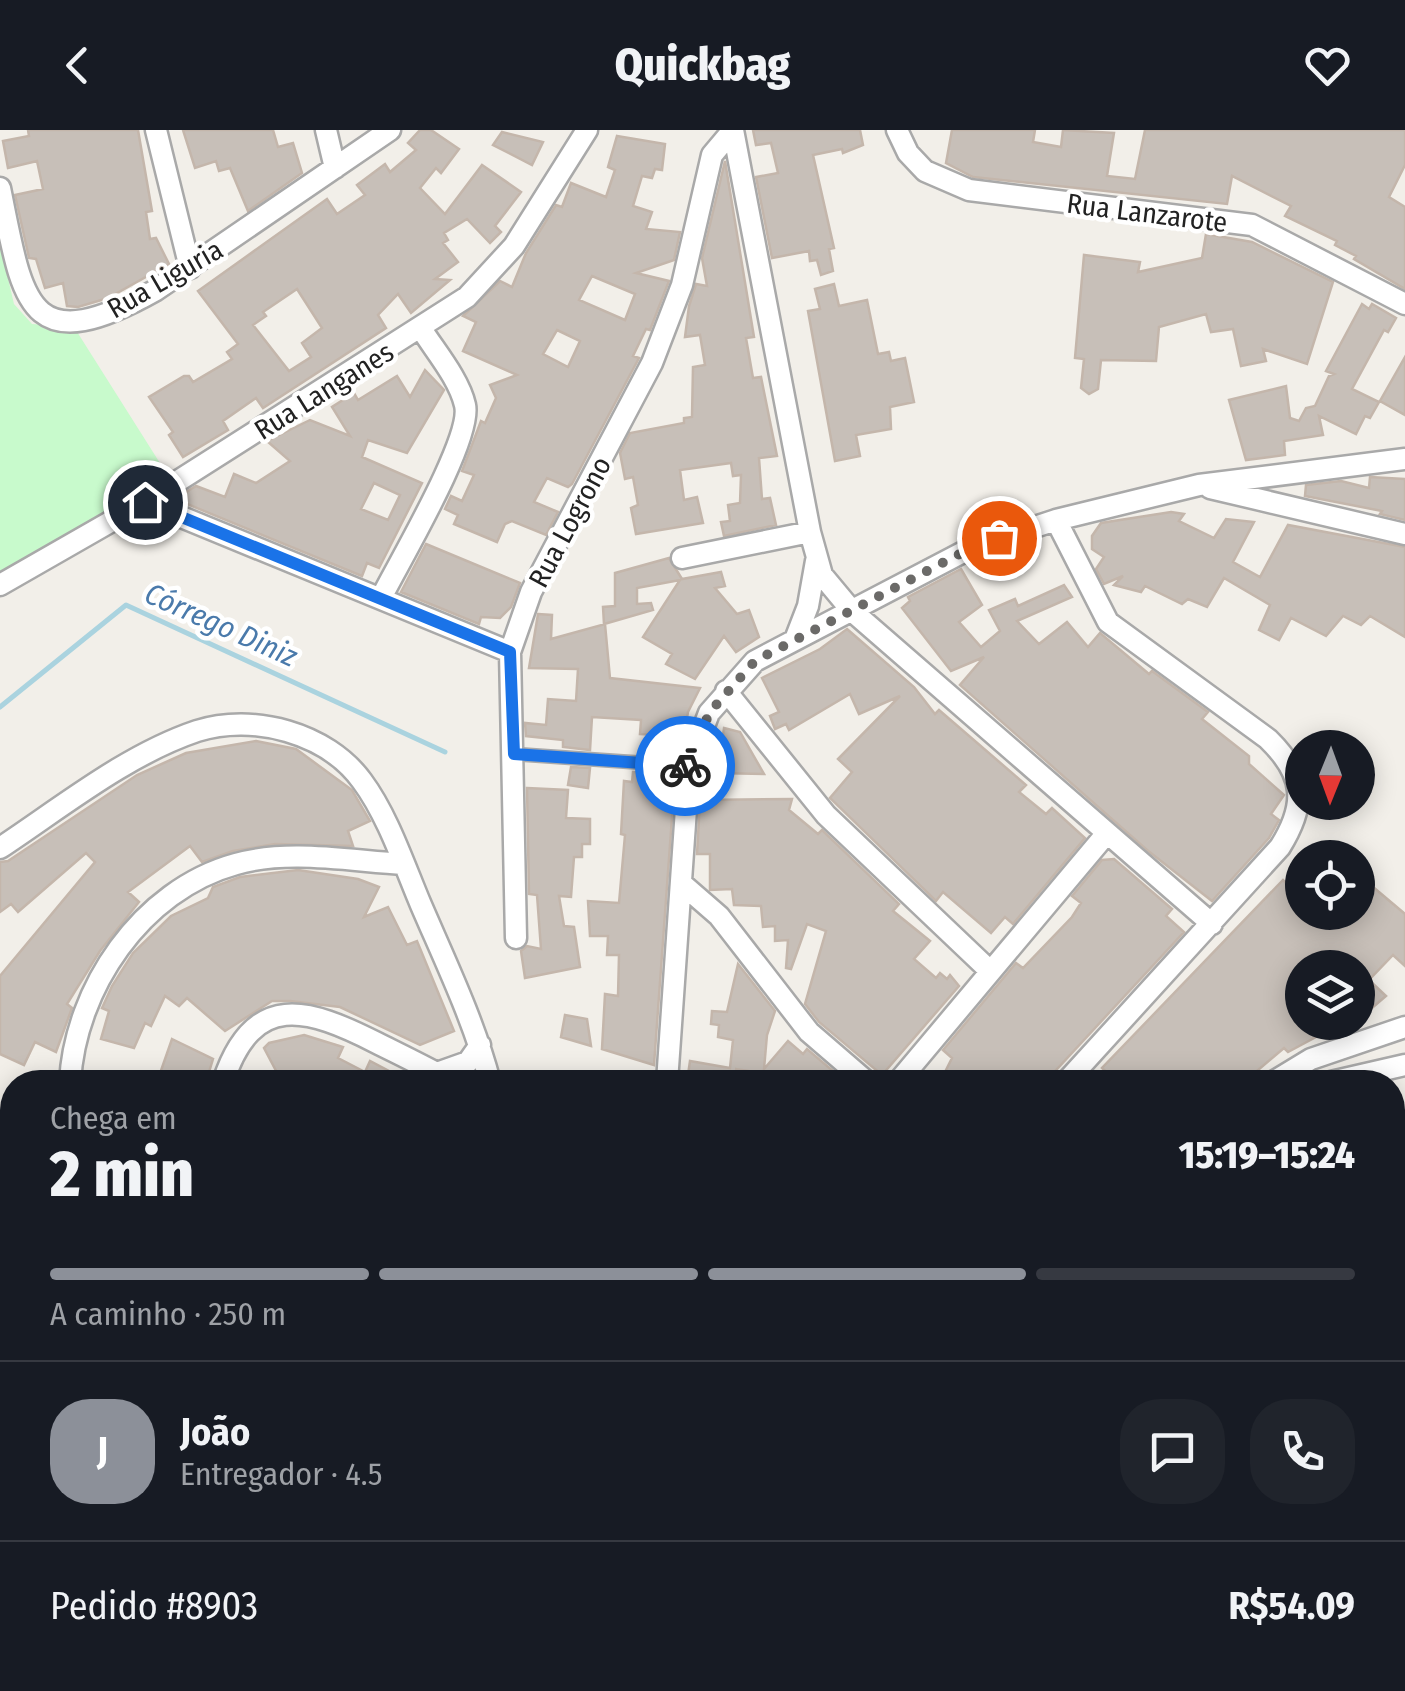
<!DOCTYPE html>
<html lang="pt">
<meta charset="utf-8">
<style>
body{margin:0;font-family:"Fira Sans Condensed",sans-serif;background:#20242c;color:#f1f3f6;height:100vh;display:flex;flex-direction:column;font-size:38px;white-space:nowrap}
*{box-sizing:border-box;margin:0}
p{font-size:32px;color:#9ea1a6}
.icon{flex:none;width:55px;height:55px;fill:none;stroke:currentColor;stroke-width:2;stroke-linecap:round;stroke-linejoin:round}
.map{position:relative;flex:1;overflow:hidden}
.panel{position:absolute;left:0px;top:940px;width:1405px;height:622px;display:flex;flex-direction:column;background:#171b24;border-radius:40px 40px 0 0;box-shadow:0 5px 25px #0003}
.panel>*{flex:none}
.needle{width:65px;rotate:181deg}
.controls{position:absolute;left:1285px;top:600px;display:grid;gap:20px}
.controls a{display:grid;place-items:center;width:90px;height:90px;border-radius:50%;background:#171b24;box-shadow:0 5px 25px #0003;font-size:50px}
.pin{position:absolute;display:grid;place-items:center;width:85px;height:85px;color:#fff;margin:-42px;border:5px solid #fff;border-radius:50%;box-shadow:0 2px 10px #0007}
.courier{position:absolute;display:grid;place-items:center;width:100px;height:100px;margin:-50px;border:8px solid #1a73e8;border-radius:50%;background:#fff;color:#222;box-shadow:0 2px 12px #0007}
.summary em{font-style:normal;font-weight:800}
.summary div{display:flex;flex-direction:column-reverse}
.summary{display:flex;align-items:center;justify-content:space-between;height:170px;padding:0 50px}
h1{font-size:65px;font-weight:800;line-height:75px}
.bar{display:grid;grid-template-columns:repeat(4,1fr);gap:15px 10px;align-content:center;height:120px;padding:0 50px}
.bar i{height:12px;border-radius:8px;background:#363941}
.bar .active{background:#8c9099}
.bar p{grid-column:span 4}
.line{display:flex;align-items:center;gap:25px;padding:0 50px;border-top:2px solid #363941}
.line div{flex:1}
.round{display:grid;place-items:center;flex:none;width:105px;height:105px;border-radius:40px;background:#20242c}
header{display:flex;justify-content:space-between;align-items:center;height:130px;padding:0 50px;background:#171b24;font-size:45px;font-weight:800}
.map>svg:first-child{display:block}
.park{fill:#c8facc}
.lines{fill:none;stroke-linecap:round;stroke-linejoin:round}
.stream{stroke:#aad3df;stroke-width:5}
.building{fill:#c7bfb8;stroke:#c4b6ab;stroke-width:2.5;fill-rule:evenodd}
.service-casing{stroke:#a9a9a9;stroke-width:15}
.minor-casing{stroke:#a9a9a9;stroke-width:25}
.tertiary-casing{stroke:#a9a9a9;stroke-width:30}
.service{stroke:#fff;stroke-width:10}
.minor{stroke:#fff;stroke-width:20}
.tertiary{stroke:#fff;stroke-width:25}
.done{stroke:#6b6a68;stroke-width:10;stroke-dasharray:0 18}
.route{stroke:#1a73e8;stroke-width:12}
.labels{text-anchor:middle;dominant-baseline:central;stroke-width:9;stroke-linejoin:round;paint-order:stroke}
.street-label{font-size:28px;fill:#222;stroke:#fff}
.water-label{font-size:30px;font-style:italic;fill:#4a7aab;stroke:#fff}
</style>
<header><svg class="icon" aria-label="back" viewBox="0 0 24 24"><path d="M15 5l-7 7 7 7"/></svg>Quickbag<svg class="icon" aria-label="heart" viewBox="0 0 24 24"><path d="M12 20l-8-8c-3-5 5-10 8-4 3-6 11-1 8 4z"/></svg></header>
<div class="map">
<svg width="1405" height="1561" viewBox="0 0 1405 1561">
<rect width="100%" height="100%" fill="#f2efe9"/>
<path class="park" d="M0 114 14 174 32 194 74 197 170 349 0 449Z"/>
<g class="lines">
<path class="stream" d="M0 577 126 475 445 622"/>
</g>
<path class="building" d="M28 0H138L152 81 146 82 150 109 156 108 169 134 108 168 78 177 67 176 63 153 45 158 36 129 29 128 15 65 43 59 37 31 8 38 3 11 29 6Z
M183 0H273L278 17 293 13 302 43 248 81 230 38 219 41 216 31 195 38Z
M420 0H431L459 19 441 43 436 38 420 58 445 84 482 35 521 62 495 96 501 102 490 113 467 89 444 103 448 110 443 113 458 132 435 149 450 150 411 183 398 164 378 185 386 198 263 278 256 268 223 291 228 300 183 327 169 305 173 302 149 267 184 246H189L193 252 232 229 227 222 238 214 198 161 327 69 337 84 365 65 357 55 385 34 390 42 416 20 408 13ZM297 159 322 198 302 213 311 227 289 241 253 195 266 186 263 182Z
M753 0H860L863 15 843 23 842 19 813 25 834 118 829 119 833 141 821 145 817 130 810 131 809 121 772 128 756 47 778 43 771 13 756 15Z
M952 0H1035L1033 12 1061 17 1063 0 1114 3 1107 46 1135 49 1145 0H1405V35L1389 67 1405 77V159L1354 129 1356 126 1335 115 1337 111 1285 86 1291 76 1232 46 1227 74 973 47 946 33Z
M502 2 543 12 532 35 493 15Z
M617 6 665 14 662 40 655 39 652 48 642 46 633 76 652 82 646 99 680 102 674 130 636 143 669 151 650 200 646 199 633 226 639 228 572 354 568 357 547 348 534 372 558 382 546 405 512 391 505 394 497 412 454 394 458 385 445 379 451 366 462 371 474 345 462 341 481 291 485 293 496 268 490 255 517 245 463 221 476 192 463 186 500 151 512 157 526 123 556 75 562 77 571 53 606 67 615 40 608 37ZM592 146 635 164 625 190 579 170ZM557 200 580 211 568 237 543 224Z
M725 31 754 207 746 208 753 248 761 247 777 326 759 328 762 369 770 368 776 395 724 406 721 392 730 391 728 375 740 373 741 345 733 346 731 333 680 340 684 370 697 367 703 393 636 404 631 378 638 375 633 347 625 349 620 323 630 303 684 293V288L692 287 693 237 705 235 700 205 685 207 689 176 696 154 707 156 702 128Z
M1206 104 1252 112 1333 152 1307 234 1263 219 1266 231 1241 236 1233 199 1211 202 1206 184 1159 197 1156 231 1101 230 1098 259 1089 264 1081 258 1084 229 1075 228 1084 125 1140 132 1138 142 1202 128Z
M834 154 839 176 867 170 878 224 889 222 891 231 905 228 914 272 890 277 891 299 856 305 860 326 835 331 808 181 820 179 815 159Z
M1362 174 1369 179 1372 174 1396 188 1388 202 1384 200 1352 259 1379 272 1370 288 1365 286 1356 304 1319 286 1323 305 1284 311 1285 325 1246 330 1229 270 1286 256 1290 288 1299 291 1306 278 1315 276 1329 246 1334 244 1326 241Z
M1405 227V285L1380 271Z
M425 240 444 260 407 323 368 310 362 327 422 353 379 438 367 433 362 446 175 369 196 356 225 367 234 344 256 353 290 331 267 311 310 290 350 306 332 277 354 263 358 270 397 246 410 267ZM374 353 400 365 388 390 361 379Z
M1370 347 1405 349V390L1380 384 1382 381 1305 366 1306 355 1341 351 1369 358Z
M1171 382 1184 384 1179 391 1214 408 1226 389 1254 392 1233 432 1260 447 1288 395 1405 417V507L1370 486 1361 495 1343 486 1326 506 1291 488 1279 510 1259 500 1270 475 1224 448 1207 477 1188 469 1182 474 1145 456 1141 462 1114 455 1123 446 1104 454 1096 439 1104 427 1092 419V406L1101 393Z
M426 414 520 453 511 477 500 488 481 487 479 494 401 462Z
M669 428 682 449 721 442 725 456 715 458 737 484 749 480 759 507 736 522 724 506 695 549 666 534 672 524 643 507 680 450 637 458V474L651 473 653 480 604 494 603 477 615 476V443Z
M961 439 982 475 959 492 981 517 1000 501 989 480 1015 469 1018 476 1064 455 1072 467 1017 491 1039 514 1067 492 1088 517 1100 503 1149 544 1152 541 1208 582 1202 589 1249 626V634L1284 665 1271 684 1279 690 1269 708 1212 771 1147 720 960 555 984 527 951 541 902 478 910 471 908 467Z
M538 484 552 485 551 509 605 494 610 548 700 558 688 582 684 606 640 604 641 590 592 587 590 620 563 617V610L526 606 525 593 546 595 548 569 576 571 578 539 529 538Z
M847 499 914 557 935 584 939 580 1026 655 1019 662 1046 684 1052 678 1085 708 1013 794 1005 787 991 803 943 762 936 771 830 668 852 642 838 629 900 566 859 584 850 564 789 600 786 594 775 599 770 586 779 582 762 548 820 519Z
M724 598 740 602 764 644 718 643Z
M256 611 296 619 352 660 370 691 348 701 353 716 275 714 233 721 202 732 190 716 128 762 139 772 100 821 67 874 72 878 56 922 35 912 24 935 0 924V846L95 732 86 723 18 782 11 774 0 782V732L8 731 137 645 186 623Z
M571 637 590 638 588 658 568 655Z
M633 642 675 646 654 935 602 919 605 864 618 866 619 825H607L608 806H590L588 771 619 773 625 705 621 704 624 651 632 652Z
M527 658 568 660 566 688 590 689V714H582V727H574L571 767 559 766 564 796 574 797 580 837 525 848 521 821 527 816 541 819 537 765 529 764Z
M792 669 789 680 818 704 822 700 899 774 893 781 930 811 914 829 936 848 940 843 947 849 950 845 959 856 882 945 819 892 805 874 826 801 807 794 791 839 786 838 788 810 775 811V796L763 797 761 776 734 775 732 759 710 760V724H697L700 670Z
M1114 729 1172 779 1166 786 1184 802 1045 952H940L952 928 943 920 1016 833 1023 838 1072 787 1081 773 1072 766 1102 730Z
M1302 737V782H1358V761L1366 751 1405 784V836L1393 825 1369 850 1386 866 1358 890V838H1302V892H1344L1288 922 1284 918 1244 952H1117L1102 938 1283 750 1288 755Z
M298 740 358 749 379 757 364 787 388 777 407 815 417 811 454 901 420 915 340 877 290 871H272L225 901 187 868 179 876 165 866 151 896 145 893 134 918 101 909 109 881 102 878 112 856 133 823 171 786 208 768 213 757 240 747Z
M738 834 775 881 767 905 764 939 788 911 803 924 807 919 846 952H764L770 944 735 939 760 943 758 952 688 945 690 931 730 938 733 910 718 907 719 895 711 894 712 881 727 882Z
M565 885 587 889 591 916 561 907Z
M304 905 343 917 338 928 365 942 370 931 410 952H296L292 947 282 952 264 918 269 913Z
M172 909 213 929 206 952H157Z"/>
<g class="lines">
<g class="service-casing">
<path id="service" d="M514 624 689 636"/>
</g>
<g class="minor-casing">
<path id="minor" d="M156 0 190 138
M326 0 335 38
M897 0 908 23 925 41 969 60 1252 95 1405 174
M0 58C23 171 26 233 156 160L390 0
M1210 358 1405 404
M145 372 510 522
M1056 390 1108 492 1268 609C1305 645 1307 674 1280 717L1066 952
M682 428 810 402
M0 455 145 372 467 167 514 116 587 0
M381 468C399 432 473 308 465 275 459 249 436 222 422 200
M796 507 808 476 816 431
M726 561 826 685 989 840
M0 718C62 677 126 625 197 601 253 583 327 603 362 651 388 686 404 735 421 775 446 833 474 891 490 952
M681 753 719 786 809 902 867 952
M516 808 510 522 531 462 652 233 682 155 712 25 733 0 810 402 822 445 852 481 1212 794
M437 943 468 932 480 915
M70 952C75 859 141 760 236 734 288 719 350 731 404 734
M223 952C253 860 308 878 377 913 403 926 428 938 453 952
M667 952 689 636 709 583 755 531 971 418 1056 390 1199 355 1405 329
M898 952 1107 703
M1273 952 1311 929 1405 897
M1331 952 1405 935
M1392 1090 1405 1088
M1392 1210 1405 1211
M1392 1344 1405 1334
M0 1414 12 1409
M1392 1519 1405 1509
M416 1561 420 1550
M595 1561 599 1550
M1004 1561 1012 1550
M1169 1561 1174 1550
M1342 1561 1353 1550"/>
</g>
<g class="tertiary-casing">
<path id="tertiary" d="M773 1550 781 1561
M0 1557 31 1550"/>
</g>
<use href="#service" class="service"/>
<use href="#minor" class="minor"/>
<use href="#tertiary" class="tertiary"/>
</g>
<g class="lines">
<path class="done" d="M685 636H689L709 583 755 531 971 418 999 408"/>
<path class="route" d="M145 372 510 522 514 624 685 636"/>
</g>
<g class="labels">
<g class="street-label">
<text transform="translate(1147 83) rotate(7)">Rua Lanzarote</text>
<text transform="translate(165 149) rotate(-30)">Rua Liguria</text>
<text transform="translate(324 261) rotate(-32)">Rua Langanes</text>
<text transform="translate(570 392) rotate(-62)">Rua Logrono</text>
</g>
<g class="water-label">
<text transform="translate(221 495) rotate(24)">Córrego Diniz</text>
</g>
</g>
</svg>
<div class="controls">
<a><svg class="needle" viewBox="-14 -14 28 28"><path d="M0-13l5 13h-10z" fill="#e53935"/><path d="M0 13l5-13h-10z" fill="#9ea1a6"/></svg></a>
<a><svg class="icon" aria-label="locate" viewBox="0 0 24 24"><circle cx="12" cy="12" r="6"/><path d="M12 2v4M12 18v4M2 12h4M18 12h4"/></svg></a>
<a><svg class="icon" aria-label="layers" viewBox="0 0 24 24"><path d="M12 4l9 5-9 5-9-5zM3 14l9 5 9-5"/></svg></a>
</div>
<div class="pin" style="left:999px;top:408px;background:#ea580c"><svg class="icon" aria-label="bag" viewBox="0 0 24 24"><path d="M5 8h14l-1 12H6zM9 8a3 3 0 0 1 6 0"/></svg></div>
<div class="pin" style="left:145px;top:372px;background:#1f2937"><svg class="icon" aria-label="home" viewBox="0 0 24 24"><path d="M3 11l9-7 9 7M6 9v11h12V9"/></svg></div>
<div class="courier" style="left:685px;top:636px"><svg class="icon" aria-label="bike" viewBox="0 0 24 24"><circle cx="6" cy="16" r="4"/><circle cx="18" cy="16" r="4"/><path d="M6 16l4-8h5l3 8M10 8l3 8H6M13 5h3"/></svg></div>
<section class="panel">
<div class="summary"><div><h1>2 min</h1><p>Chega em</p></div><em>15:19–15:24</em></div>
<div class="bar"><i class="active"></i><i class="active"></i><i class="active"></i><i></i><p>A caminho · 250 m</p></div>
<div class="line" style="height:180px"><b class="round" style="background:#8c9099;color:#fff">J</b><div><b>João</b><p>Entregador · 4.5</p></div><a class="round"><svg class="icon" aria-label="chat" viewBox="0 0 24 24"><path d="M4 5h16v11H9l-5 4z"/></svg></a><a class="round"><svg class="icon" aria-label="phone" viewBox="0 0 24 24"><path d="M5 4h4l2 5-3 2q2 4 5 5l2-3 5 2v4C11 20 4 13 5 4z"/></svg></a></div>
<div class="line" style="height:130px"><div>Pedido #8903</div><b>R$54.09</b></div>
</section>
</div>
